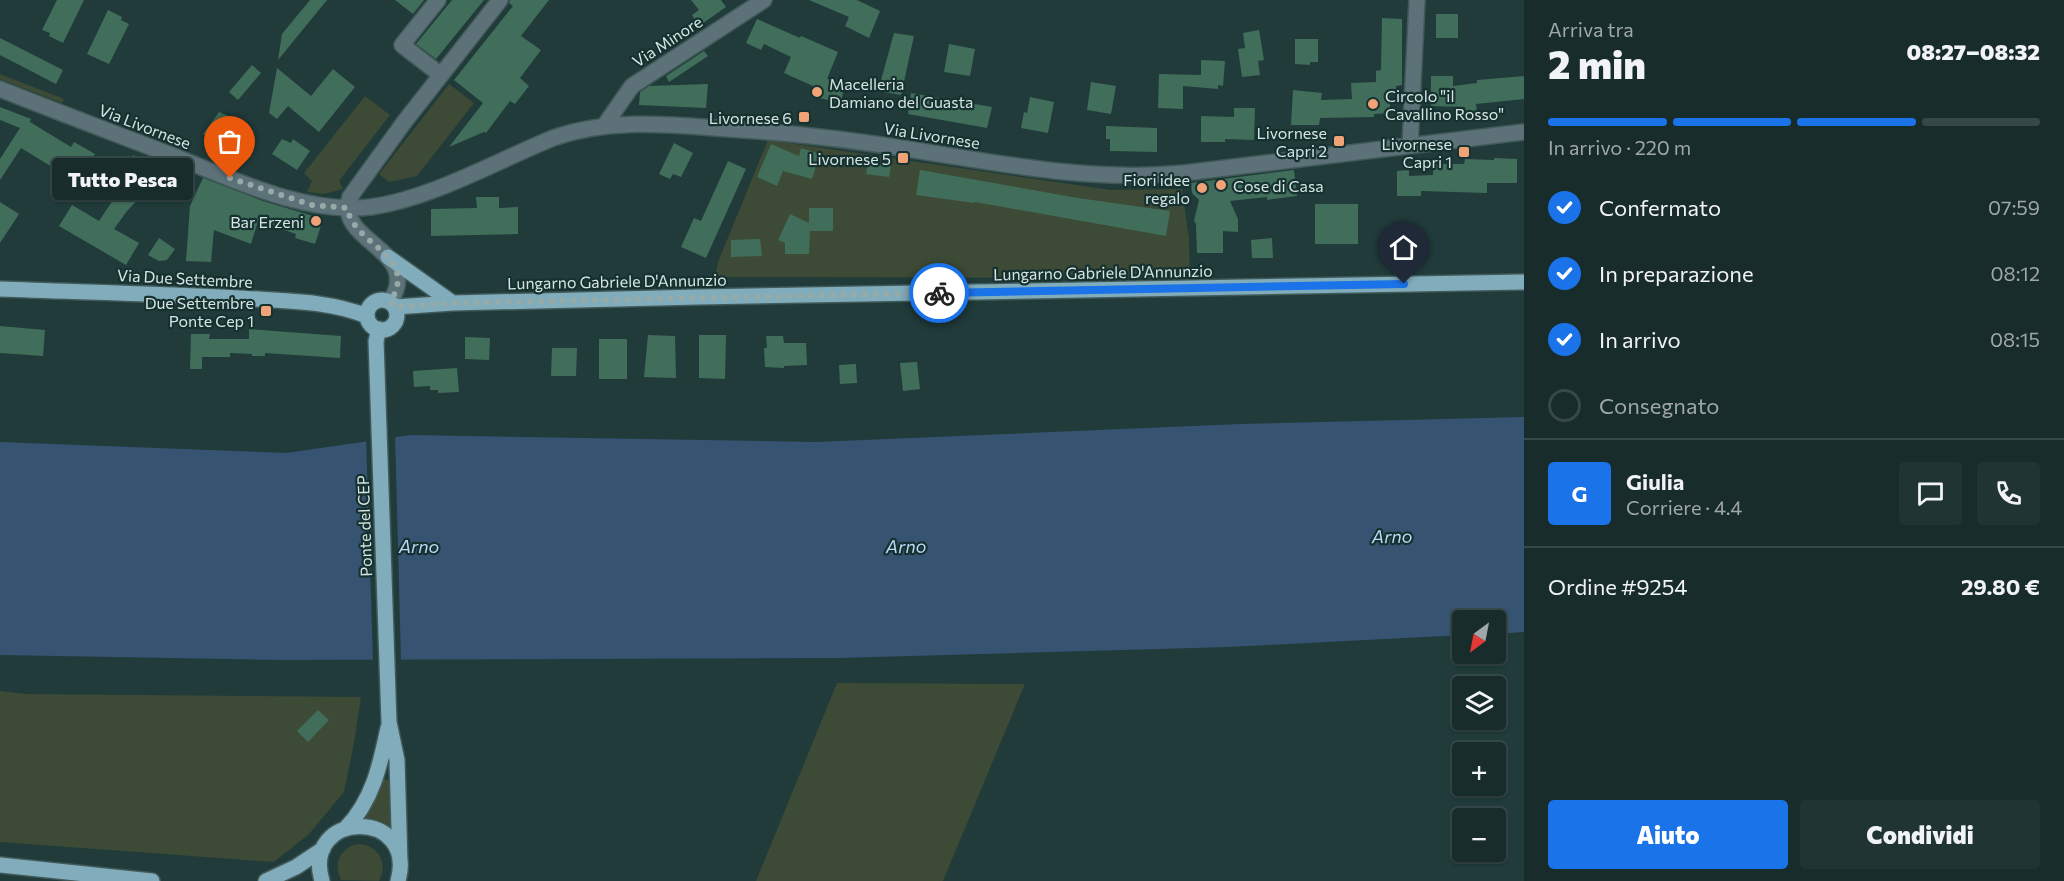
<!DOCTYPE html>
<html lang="it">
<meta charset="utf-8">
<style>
body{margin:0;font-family:Commissioner,sans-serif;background:#213434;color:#f1f3f6;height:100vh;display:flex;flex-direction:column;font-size:22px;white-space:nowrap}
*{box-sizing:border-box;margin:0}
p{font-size:20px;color:#9fa7a9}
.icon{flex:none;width:33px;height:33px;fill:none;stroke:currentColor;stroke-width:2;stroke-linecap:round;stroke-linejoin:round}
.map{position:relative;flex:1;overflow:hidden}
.panel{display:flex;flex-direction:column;background:#182c2c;width:540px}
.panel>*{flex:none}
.needle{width:39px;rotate:212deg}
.tools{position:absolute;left:1452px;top:610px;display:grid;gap:12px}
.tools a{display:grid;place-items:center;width:54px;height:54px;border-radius:6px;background:#182c2c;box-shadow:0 2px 4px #0004,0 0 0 2px #364848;font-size:30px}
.pin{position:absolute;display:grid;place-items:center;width:51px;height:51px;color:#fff;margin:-62px -26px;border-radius:50% 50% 50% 0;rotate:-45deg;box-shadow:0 0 6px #0007}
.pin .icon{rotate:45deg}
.courier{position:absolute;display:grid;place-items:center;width:60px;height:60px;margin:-30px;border:4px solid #1a73e8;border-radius:50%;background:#fff;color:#222;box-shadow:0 2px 8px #0007}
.bubble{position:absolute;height:42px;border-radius:6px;background:#182c2c;box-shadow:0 2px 4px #0004,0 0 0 2px #364848;font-size:20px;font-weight:800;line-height:42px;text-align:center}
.overview em{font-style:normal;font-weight:800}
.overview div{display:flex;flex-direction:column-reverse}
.overview{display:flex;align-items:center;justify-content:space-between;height:102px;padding:0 24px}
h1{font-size:39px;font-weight:800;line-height:45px}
.bar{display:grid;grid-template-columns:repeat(4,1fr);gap:9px 6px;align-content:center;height:72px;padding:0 24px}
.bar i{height:8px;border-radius:4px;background:#364848}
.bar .on{background:#1a73e8}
.bar p{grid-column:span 4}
.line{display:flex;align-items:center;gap:15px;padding:0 24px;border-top:2px solid #364848}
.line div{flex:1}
.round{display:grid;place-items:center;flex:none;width:63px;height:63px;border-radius:6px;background:#213434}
ol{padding:0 24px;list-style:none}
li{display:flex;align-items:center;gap:18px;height:66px}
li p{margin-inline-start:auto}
li .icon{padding:6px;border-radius:50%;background:#1a73e8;color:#fff;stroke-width:4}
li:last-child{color:#9fa7a9}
li i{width:33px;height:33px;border:3px solid #364848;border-radius:50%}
.button{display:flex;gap:12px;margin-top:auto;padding:12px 24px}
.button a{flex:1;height:69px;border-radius:6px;background:#1a73e8;color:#fff;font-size:24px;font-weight:800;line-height:69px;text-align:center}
.button a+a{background:#213434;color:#f1f3f6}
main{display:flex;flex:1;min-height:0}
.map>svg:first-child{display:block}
.green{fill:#3c4a36}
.water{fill:#365371}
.pier{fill:#203b3a}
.building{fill:#406e5a}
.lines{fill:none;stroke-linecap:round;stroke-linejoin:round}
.minor-casing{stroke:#415a59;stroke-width:18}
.major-casing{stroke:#415a59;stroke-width:18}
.minor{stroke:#5c7178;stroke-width:15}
.major{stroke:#80acbb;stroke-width:15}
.done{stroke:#96aaa8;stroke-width:6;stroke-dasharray:0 10.8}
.route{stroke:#1a73e8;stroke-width:8}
.poi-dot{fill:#efa376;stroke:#153130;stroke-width:2}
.labels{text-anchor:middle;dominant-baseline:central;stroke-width:4.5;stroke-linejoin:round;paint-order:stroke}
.street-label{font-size:16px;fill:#d6e5e4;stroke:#153130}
.poi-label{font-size:16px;fill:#d6e5e4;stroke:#153130;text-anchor:end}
.water-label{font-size:18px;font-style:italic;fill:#bad9f8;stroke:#153130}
</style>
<main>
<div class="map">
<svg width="1524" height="881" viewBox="0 0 1524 881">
<rect width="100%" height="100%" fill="#203b3a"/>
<path class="green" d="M0 74 64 99 62 103 0 79Z
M449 84 474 103 417 176 389 182 379 174Z
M365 96 390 115 339 181 343 189 324 194 307 192 312 181 304 173Z
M768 140 1111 190 1182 189 1189 239 1190 278 715 277 718 262Z
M837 683 1025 684 943 881H756Z
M0 691 26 694 361 697 354 743 344 792 309 834 274 862 0 842Z
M384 779 393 781V835L362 822 371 808Z
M357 844C378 844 389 863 379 881L341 880C333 864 339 849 357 844Z"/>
<path class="water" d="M1524 417V632L1496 634V621H1462V635L1229 647 839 658 283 660 0 655V442L286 453 411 435 816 442 1240 424Z"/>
<path class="pier" d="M395 434 401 661 373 662 366 438Z"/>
<path class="building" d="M57 0H84L63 43 49 36 50 33 42 30Z
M310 0H327L278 60 282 34Z
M395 0H424L413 14Z
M452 0H484L436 59 416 44Z
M510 0H549L521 36 541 50 520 78 529 86 515 104 510 101 486 133 484 132 449 147 483 103 454 80 513 6 509 3Z
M691 0H721L726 7 699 26 692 15 699 10Z
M809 0H857L880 11 869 38 845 26 849 17Z
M108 10 122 17 121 20 129 24 109 64 87 54Z
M1436 14H1458V38H1436Z
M1382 18 1402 19V85L1396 86V95H1390V113L1374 114V117L1320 118 1319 125H1291L1293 90 1322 93 1321 100 1352 99 1351 83 1376 82V71L1381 70Z
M757 19 800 38 801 36 838 52 827 79 845 82 841 103 811 96 813 86 784 73 791 57 764 44 761 50 746 43Z
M1259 30 1264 60 1258 61 1260 75 1242 77 1238 49 1245 48 1243 33Z
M894 33 914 36 901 95 878 91Z
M0 38 63 70 56 84 0 55Z
M1295 39H1318V62H1310V65L1295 64Z
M949 44 975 49 970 76 944 72Z
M704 51 708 56 669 82 666 76Z
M1201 60 1225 61 1223 86 1218 85V89L1183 86V109L1158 108 1159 74 1201 75Z
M252 65 261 73 238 100 229 92Z
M277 68 311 96 333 69 355 87 319 132 288 106 277 119 269 113Z
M1431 76H1453V86L1477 83V80L1524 76V99L1476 104 1477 111 1466 112 1465 107 1431 106Z
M1091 82 1116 86 1111 114 1087 110Z
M708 84 706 108 639 105 640 92 649 86Z
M911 93 992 107 987 128 908 114Z
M1030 97 1054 102 1048 133 1021 128 1024 112 1027 113Z
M0 107 31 119 30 122 71 147 74 142 95 154 81 179 54 163 52 167 21 148 0 180V159L20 128 0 120Z
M1234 108H1255L1254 140 1225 139V142H1201V116L1234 117Z
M219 112 235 119 225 144 203 134Z
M1106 126 1157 128V152L1110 151V139H1106Z
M282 139 291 143 293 139 310 151 297 170 272 154Z
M674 143 693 153 681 177 673 174 670 179 659 174Z
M771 144 799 156 801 148 820 154 812 179 783 171 777 186 757 177Z
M133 155 158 169 144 193 127 211 114 229 139 243 126 265 59 226 72 205 99 221 125 182 120 179Z
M1494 158 1517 159V183H1487V193L1421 191V196H1397V171L1409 170V176L1433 175V164H1464L1465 159 1494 160Z
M728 161 746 169 706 258 681 247 694 218 701 221Z
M868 162 891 165 889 177 866 174Z
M920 170 1078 198 1170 211 1166 236 975 202 974 203 916 195Z
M1294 170 1297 196 1267 200V197L1230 201 1238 219V232L1223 231V253H1197L1196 224 1194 221 1199 200 1192 193 1191 183Z
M203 178 263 201 323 219 315 244 295 238 296 234 258 221 251 244 214 230 211 262 186 261 190 206Z
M476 197H499V208L518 207V234L431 236V209L477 208Z
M0 202 19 214 0 243Z
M1315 204H1358V244H1315Z
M809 208H833V231H810L809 254H785V243L778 240 790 214 809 223Z
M159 238 175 249 167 260 159 261 148 255Z
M1272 238 1273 258H1252L1251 240Z
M760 239 762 256 731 257V240Z
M0 326 45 330 43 356 0 353Z
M249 329 341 336 340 358 265 353V356H252V354L230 353V357H202V369H190L191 334H210L209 339H249Z
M648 335 675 336 676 378 644 377Z
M699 335H726L725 379 699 378Z
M766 336H783L784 343H806L807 365 784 366V368L765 367 764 348H767Z
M465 337 490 338 489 360 465 359Z
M599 339H627V379H599Z
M552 348H577L576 376H551Z
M917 362 920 389 903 391 900 363Z
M856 364 857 383 840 384 839 365Z
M457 368 459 392 438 393V390H430V386L414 387 413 371Z
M318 710 329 720 308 742 297 731Z"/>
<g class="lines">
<g class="minor-casing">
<path id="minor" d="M438 0 402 45 441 75
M0 89C55 111 111 132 166 153 228 177 304 215 371 207 430 199 497 161 553 138 606 119 661 124 715 128 782 132 847 139 914 150 1004 164 1092 182 1184 173L1524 132
M604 126 632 86 764 0
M1410 146 1417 0
M390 302C424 249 334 243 350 197L405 121 500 0"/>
</g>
<g class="major-casing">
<path id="major" d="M388 257 453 303
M0 289C80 292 160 294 240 298 282 301 327 300 367 316
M367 315a15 15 0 1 1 30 0a15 15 0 1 1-30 0Z
M395 307 453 303 698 297 1524 282
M379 329 376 341 389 722 397 760 400 862
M346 828C373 800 380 765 388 728
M0 865 152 881
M266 881 296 867 323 849
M322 881C301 809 418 808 398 881"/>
</g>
<use href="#minor" class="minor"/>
<use href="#major" class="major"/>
</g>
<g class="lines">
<path class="done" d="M230 178 312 205 347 208C355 247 420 255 390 302L395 307 453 303 939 293"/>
<path class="route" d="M939 293 1404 284"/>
</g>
<g class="poi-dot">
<circle cx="817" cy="92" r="6"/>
<circle cx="1373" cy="104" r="6"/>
<rect x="798" y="111" width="12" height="12" rx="3"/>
<rect x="1333" y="135" width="12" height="12" rx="3"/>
<rect x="1458" y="146" width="12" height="12" rx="3"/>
<rect x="897" y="152" width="12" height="12" rx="3"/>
<circle cx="1221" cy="185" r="6"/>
<circle cx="1202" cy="188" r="6"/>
<circle cx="316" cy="221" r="6"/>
<rect x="260" y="305" width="12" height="12" rx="3"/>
</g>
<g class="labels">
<g class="street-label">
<text transform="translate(667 41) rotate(-33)">Via Minore</text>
<text transform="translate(145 126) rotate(21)">Via Livornese</text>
<text transform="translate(932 135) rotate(9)">Via Livornese</text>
<text transform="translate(1103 272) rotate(-1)">Lungarno Gabriele D'Annunzio</text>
<text transform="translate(185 278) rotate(3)">Via Due Settembre</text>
<text transform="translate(617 281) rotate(-1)">Lungarno Gabriele D'Annunzio</text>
<text transform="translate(364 526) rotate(-92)">Ponte del CEP</text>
</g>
<g class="poi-label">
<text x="829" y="83" text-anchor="start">Macelleria<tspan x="829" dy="18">Damiano del Guasta</tspan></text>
<text x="1385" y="95" text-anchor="start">Circolo "il<tspan x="1385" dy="18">Cavallino Rosso"</tspan></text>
<text x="792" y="117">Livornese 6</text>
<text x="1327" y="132">Livornese<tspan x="1327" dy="18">Capri 2</tspan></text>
<text x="1452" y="143">Livornese<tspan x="1452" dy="18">Capri 1</tspan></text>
<text x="891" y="158">Livornese 5</text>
<text x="1190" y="179">Fiori idee<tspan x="1190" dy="18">regalo</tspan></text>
<text x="1233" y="185" text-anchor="start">Cose di Casa</text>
<text x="304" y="221">Bar Erzeni</text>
<text x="254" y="302">Due Settembre<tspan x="254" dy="18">Ponte Cep 1</tspan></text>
</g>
<g class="water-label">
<text transform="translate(1392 536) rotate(-1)">Arno</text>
<text x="419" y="546">Arno</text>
<text transform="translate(906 546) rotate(-1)">Arno</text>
</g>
</g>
</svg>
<div class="tools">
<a><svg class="needle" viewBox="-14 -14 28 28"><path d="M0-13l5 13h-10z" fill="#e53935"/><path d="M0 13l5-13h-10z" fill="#9fa7a9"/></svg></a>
<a><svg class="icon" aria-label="layers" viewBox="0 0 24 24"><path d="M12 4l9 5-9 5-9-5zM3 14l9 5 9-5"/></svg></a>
<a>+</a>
<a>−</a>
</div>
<div class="pin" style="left:230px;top:178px;background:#ea580c"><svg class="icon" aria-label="bag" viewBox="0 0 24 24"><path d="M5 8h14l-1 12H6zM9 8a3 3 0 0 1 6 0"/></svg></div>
<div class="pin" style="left:1404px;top:284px;background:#1f2937"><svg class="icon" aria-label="home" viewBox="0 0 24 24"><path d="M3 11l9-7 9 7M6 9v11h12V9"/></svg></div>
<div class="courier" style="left:939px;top:293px"><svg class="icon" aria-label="bike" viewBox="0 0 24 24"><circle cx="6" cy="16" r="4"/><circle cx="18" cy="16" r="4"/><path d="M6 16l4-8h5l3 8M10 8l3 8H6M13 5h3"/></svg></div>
<div class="bubble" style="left:52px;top:158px;width:141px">Tutto Pesca</div>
</div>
<section class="panel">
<div class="overview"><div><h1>2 min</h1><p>Arriva tra</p></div><em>08:27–08:32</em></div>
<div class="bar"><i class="on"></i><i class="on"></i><i class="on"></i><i></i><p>In arrivo · 220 m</p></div>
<ol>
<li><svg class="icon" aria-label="check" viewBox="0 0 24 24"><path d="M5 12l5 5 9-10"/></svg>Confermato<p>07:59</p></li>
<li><svg class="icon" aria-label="check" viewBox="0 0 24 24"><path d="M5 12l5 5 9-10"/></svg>In preparazione<p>08:12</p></li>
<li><svg class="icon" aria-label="check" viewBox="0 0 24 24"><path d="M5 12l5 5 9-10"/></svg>In arrivo<p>08:15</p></li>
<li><i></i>Consegnato</li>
</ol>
<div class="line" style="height:108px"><b class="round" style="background:#1a73e8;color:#fff">G</b><div><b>Giulia</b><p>Corriere · 4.4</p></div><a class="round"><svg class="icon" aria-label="chat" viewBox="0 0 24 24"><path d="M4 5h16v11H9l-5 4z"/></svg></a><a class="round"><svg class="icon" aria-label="phone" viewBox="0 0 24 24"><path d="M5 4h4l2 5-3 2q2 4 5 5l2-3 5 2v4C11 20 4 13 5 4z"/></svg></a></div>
<div class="line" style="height:78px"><div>Ordine #9254</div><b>29.80 €</b></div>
<div class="button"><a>Aiuto</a><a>Condividi</a></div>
</section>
</main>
